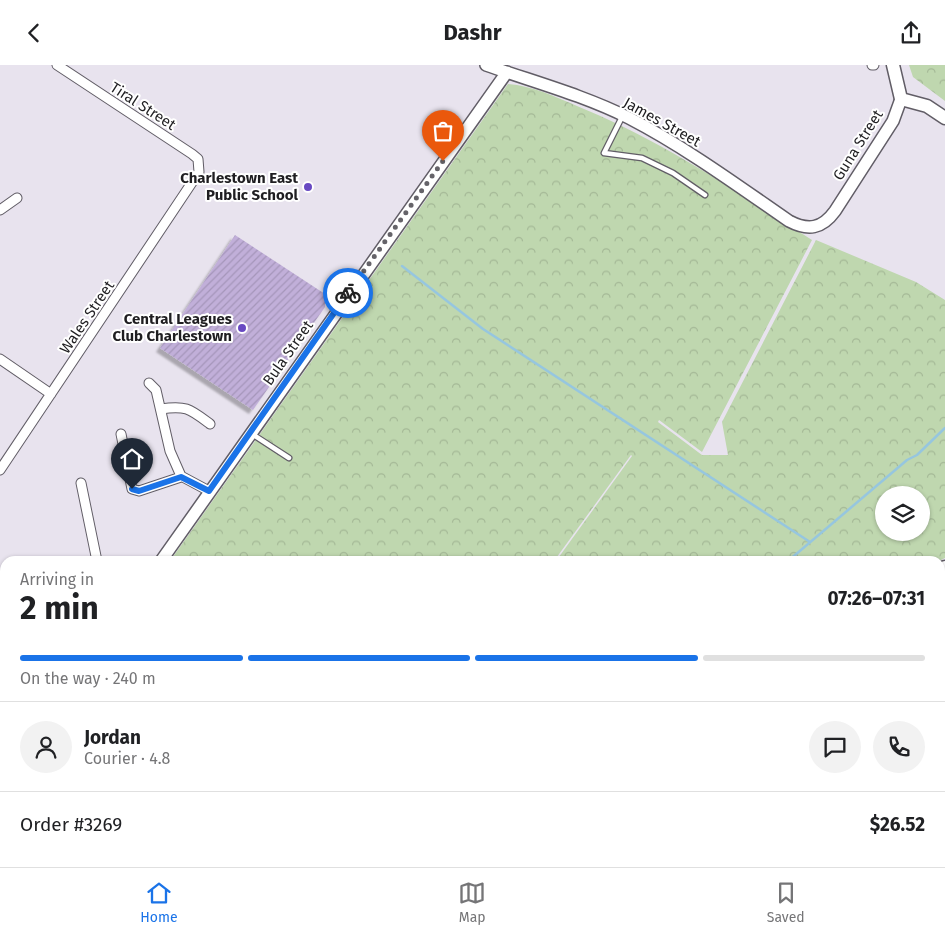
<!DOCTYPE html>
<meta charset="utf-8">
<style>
body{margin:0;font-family:"Fira Sans",sans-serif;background:#f2f2f2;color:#202124;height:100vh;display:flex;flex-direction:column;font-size:19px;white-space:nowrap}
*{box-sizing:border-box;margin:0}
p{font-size:16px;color:#757577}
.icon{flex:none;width:28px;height:28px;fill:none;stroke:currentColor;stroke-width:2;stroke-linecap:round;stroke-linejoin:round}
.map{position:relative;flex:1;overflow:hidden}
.drawer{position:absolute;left:0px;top:491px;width:945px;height:311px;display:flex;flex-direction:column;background:#fff;border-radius:15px 15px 0 0;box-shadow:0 1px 4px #0004}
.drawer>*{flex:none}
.controls{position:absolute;left:875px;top:421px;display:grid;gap:10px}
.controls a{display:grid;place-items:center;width:55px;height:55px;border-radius:50%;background:#fff;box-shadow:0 1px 4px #0004;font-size:25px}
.pin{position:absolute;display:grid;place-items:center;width:42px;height:42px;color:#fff;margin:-51px -21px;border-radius:50% 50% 50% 0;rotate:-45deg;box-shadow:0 0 5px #0007}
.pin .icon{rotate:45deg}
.courier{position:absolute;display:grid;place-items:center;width:50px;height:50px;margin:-25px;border:4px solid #1a73e8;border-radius:50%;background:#fff;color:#222;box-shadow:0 1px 6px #0007}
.head em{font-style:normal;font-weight:700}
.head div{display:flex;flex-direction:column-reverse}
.head{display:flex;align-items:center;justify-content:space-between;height:85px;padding:0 20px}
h1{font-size:32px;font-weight:700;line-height:38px}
.bar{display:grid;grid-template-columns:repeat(4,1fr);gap:8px 5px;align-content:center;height:60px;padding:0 20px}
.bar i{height:6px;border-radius:4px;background:#e0e0e0}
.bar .on{background:#1a73e8}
.bar p{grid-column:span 4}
.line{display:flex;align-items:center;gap:12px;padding:0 20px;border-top:1px solid #e0e0e0}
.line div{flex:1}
.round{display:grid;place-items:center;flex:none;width:52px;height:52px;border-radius:26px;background:#f2f2f2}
header{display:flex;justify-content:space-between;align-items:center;height:65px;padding:0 20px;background:#fff;font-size:22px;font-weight:700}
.dock{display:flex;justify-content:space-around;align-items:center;height:70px;border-top:1px solid #e0e0e0;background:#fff;font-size:14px;color:#757577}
.dock a{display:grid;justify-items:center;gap:2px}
.dock .on{color:#1a73e8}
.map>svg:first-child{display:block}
.forest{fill:url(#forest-crowns);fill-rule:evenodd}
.cemetery{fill:url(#cemetery-stones)}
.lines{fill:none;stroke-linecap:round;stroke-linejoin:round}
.stream{stroke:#96c6df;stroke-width:2.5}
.building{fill:url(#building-hatch);filter:url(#shadow)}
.service-casing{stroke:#615d66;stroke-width:7}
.minor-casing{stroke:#615d66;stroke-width:11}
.tertiary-casing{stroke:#615d66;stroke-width:14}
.secondary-casing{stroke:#615d66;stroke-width:15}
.service{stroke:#fff;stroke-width:4.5}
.minor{stroke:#fff;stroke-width:9}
.tertiary{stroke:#fff;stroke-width:11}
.secondary{stroke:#fff;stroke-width:12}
.done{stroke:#656369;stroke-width:5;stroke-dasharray:0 9}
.route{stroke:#1a73e8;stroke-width:6}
.poi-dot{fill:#6849c2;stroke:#fff;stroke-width:2}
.labels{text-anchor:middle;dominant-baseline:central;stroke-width:4;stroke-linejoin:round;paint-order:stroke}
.street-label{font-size:15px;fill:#1f1e21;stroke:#fff}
.poi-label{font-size:15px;font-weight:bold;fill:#1f1e21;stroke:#fff;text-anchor:end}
</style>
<header><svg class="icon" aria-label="back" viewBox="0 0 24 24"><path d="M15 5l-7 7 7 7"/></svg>Dashr<svg class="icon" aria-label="share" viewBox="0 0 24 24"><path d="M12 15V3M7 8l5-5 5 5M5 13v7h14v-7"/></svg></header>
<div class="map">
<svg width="945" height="802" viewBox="0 0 945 802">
<defs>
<pattern id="forest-crowns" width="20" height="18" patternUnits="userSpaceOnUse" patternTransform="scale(1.25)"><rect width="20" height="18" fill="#bfd7af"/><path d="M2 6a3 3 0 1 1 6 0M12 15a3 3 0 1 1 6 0" fill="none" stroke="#a4b896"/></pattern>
<pattern id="cemetery-stones" width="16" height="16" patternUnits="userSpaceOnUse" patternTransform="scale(1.25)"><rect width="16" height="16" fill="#bfd7af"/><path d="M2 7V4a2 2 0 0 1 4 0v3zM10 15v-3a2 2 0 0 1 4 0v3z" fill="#a4b896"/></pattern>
<pattern id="building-hatch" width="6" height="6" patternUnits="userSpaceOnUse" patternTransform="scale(1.25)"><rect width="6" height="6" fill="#c1afd9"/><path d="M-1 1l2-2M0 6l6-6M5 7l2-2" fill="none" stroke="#a596ba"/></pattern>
<filter id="shadow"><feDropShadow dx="-4" dy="4" stdDeviation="1" flood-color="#0004"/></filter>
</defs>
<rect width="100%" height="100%" fill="#e8e3ee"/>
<path class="forest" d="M909 0H945V36L913 12Z
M508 19C533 21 554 31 577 41 661 75 736 126 812 175L702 387 659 355 658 357 702 390H728L722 357 816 175 916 217 945 235V493L939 496H556L632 391 631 390 554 496H170ZM884 430H921V468H884Z
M945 518V581L940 572V521Z
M78 798H237L234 802H82Z
M426 798H492L488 802H423Z"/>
<path class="cemetery" d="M258 798H424L421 802H254Z"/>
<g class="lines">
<path class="stream" d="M402 201 483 264 810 477
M788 496 907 395 917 390 945 363"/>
</g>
<path class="building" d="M235 170 325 229V242L253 345 160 283Z"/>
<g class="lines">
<g class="service-casing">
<path id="service" d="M622 52 604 88 642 93 673 108 705 130
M252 369 289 393
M309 798 315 802
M252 802 255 798
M398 802 402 798"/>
</g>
<g class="minor-casing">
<path id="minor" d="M872 0H874
M0 145 17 133
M0 294 51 329
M149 318 156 325 170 386 181 411 209 426
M161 344C186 340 190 344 210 359
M121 369 132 424 139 426 181 412
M0 405 199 107 198 94 192 89 57 0
M81 418 97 496
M940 762 945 760
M0 773 5 770
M940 790 945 800
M540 798 544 802
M781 798 782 802"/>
</g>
<g class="tertiary-casing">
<path id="tertiary" d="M486 0C534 17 583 30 629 53 685 82 737 120 789 156 808 166 822 164 835 146L893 56 901 34
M161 496 507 7"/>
</g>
<g class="secondary-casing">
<path id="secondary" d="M893 0 901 34 927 41 945 53
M940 504 945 502
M0 676 5 688
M62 798 65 802
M509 802 512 798"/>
</g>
<use href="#service" class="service"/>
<use href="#minor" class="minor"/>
<use href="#tertiary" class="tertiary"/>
<use href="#secondary" class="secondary"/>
</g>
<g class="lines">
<path class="done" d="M348 228 443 96"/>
<path class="route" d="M132 424 139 426 181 412 209 426 348 228"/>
</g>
<g class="poi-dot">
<circle cx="308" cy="122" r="5"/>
<circle cx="242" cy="263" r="5"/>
</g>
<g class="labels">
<g class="street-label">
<text transform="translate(143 41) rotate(33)">Tiral Street</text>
<text transform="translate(662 57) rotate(29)">James Street</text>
<text transform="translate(858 80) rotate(-58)">Guna Street</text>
<text transform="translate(87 252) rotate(-56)">Wales Street</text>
<text transform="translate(288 288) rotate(-55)">Bula Street</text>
</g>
<g class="poi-label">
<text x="298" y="113">Charlestown East<tspan x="298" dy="17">Public School</tspan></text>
<text x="232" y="254">Central Leagues<tspan x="232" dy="17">Club Charlestown</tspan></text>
</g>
</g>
</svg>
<div class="controls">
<a><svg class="icon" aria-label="layers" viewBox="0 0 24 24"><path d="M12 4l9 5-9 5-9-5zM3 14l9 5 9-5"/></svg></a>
</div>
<div class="pin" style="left:443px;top:96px;background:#ea580c"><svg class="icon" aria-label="bag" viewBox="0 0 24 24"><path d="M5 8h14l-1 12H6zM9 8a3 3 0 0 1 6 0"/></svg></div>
<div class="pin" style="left:132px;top:424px;background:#1f2937"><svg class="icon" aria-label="home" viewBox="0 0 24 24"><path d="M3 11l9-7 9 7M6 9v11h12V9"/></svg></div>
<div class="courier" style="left:348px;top:228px"><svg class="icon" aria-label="bike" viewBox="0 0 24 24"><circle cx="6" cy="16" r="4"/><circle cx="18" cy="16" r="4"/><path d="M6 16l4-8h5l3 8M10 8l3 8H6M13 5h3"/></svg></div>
<section class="drawer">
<div class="head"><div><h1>2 min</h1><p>Arriving in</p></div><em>07:26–07:31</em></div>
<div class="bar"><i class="on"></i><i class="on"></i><i class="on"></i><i></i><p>On the way · 240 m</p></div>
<div class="line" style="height:90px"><a class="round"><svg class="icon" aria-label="person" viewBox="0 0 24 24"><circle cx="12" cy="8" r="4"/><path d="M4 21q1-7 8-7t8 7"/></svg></a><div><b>Jordan</b><p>Courier · 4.8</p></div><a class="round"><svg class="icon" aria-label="chat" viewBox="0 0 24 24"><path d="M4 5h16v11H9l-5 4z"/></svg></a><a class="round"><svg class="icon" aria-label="phone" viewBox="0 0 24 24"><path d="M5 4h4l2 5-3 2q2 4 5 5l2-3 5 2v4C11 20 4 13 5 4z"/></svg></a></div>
<div class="line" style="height:65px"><div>Order #3269</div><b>$26.52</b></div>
</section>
</div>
<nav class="dock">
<a class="on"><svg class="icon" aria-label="home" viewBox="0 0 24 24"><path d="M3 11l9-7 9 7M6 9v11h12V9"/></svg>Home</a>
<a><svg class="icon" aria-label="map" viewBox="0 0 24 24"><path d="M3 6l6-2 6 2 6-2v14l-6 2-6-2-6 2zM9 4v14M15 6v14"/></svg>Map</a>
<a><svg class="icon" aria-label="saved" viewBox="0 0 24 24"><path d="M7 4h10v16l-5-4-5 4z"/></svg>Saved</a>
</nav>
